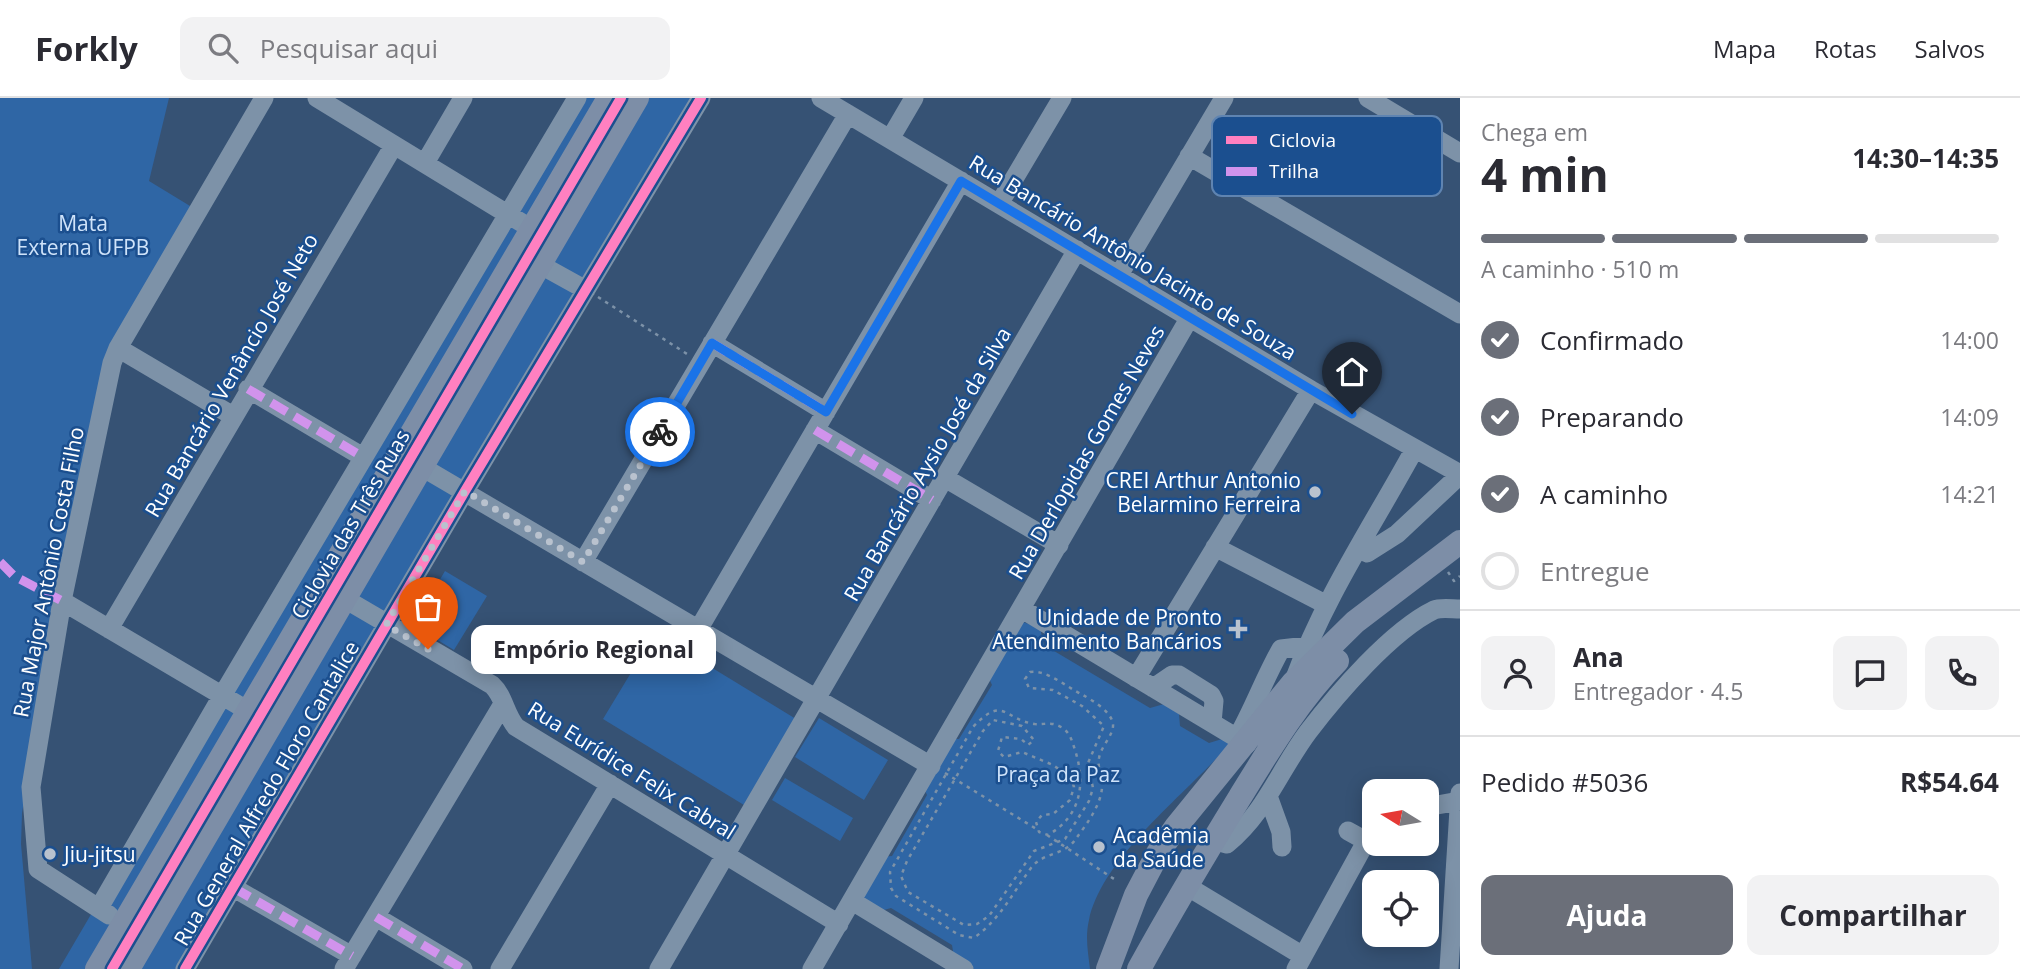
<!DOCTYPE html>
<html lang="pt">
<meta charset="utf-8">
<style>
body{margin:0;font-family:"Open Sans",sans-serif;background:#f2f2f3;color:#2b2b33;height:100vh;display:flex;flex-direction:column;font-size:26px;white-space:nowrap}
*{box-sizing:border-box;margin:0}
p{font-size:23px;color:#7c7c81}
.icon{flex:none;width:38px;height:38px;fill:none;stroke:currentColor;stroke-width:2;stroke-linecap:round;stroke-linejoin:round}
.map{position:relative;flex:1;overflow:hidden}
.details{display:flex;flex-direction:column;background:#fff;width:560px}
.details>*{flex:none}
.needle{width:46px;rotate:281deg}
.buttons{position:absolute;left:1362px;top:681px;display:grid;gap:14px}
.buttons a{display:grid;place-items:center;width:77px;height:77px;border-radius:14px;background:#fff;box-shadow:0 4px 18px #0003;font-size:35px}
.pin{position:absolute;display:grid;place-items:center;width:60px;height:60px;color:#fff;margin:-72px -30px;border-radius:50% 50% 50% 0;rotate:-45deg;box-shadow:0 0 7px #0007}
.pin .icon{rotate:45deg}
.courier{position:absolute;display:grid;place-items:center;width:70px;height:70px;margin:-35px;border:5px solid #1a73e8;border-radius:50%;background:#fff;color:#222;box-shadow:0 2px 9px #0007}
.bubble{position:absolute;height:49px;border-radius:14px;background:#fff;box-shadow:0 4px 18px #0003;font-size:23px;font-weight:700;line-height:49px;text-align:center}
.headline em{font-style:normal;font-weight:700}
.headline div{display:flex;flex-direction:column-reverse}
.headline{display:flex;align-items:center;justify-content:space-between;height:119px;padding:0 21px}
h1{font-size:46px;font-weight:700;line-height:52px}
.bar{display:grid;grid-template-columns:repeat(4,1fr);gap:10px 7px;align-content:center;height:84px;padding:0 21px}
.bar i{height:9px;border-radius:5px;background:#e1e1e2}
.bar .active{background:#6b6f79}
.bar p{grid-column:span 4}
.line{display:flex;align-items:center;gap:18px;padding:0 21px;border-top:2px solid #e1e1e2}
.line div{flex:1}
.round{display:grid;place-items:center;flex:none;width:74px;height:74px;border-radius:14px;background:#f2f2f3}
ol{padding:0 21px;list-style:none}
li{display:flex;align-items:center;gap:21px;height:77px}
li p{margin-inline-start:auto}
li .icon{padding:7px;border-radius:50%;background:#6b6f79;color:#fff;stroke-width:4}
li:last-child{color:#7c7c81}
li i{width:38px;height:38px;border:4px solid #e1e1e2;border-radius:50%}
.button{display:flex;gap:14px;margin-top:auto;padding:14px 21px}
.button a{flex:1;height:80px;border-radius:14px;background:#6b6f79;color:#fff;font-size:28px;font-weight:700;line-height:80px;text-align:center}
.button a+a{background:#f2f2f3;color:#2b2b33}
header{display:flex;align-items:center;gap:42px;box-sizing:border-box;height:98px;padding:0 35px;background:#fff;border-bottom:2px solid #e1e1e2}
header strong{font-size:33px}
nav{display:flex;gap:38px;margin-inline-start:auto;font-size:24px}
.search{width:490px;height:63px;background:#f2f2f3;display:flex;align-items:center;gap:18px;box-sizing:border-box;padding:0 24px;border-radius:14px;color:#7c7c81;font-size:26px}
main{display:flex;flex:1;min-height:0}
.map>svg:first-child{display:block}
.green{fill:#2f66a5}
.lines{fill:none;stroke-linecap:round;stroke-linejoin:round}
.path{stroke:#7d92a8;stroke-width:2.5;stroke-dasharray:3.5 5;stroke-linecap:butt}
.minor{stroke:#7d92a8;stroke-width:19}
.major{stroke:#7d8ea7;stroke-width:24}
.quiet{stroke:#d193ec;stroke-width:9;stroke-dasharray:18 9;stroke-linecap:butt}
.cycleway-casing{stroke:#1b4f8f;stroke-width:15}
.cycleway{stroke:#ff80c0;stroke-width:10}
.done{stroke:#b9c2ce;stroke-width:7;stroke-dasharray:0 12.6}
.route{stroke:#1a73e8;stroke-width:9}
.poi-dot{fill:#b9c2ce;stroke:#1b4f8f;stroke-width:2.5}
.labels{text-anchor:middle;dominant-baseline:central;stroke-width:5;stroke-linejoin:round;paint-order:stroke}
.park-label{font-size:21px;fill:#cfe3fa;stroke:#1b4f8f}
.street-label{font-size:21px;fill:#fff;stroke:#1b4f8f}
.poi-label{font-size:21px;fill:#fff;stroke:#1b4f8f;text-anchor:end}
.key{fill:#1b4f8f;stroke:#5f84b1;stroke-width:2}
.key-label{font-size:19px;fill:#fff}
</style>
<header>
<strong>Forkly</strong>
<div class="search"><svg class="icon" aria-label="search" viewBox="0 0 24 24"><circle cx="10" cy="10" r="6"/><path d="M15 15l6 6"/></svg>Pesquisar aqui</div>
<nav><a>Mapa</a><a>Rotas</a><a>Salvos</a></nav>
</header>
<main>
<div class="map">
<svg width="1460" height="871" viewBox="0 0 1460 871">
<rect width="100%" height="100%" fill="#365274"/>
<path class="green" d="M0 0H169L149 83 195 111 111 255 54 523 22 715 21 746 32 871H0Z
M569 0H707L189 871H59Z
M445 473 487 498 454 552 413 527Z
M1023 524 1040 530 1044 547 1150 610 1164 606 1179 616 1180 628 1209 645 1222 641 1230 646C1188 694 1102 759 1089 822 1085 839 1088 854 1090 871H974L954 859 952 847 891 810 877 814 858 800 881 759 892 758 927 697 923 688 950 641H959L992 587 988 578Z
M655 535 796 621 744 707 603 621Z
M819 620 888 662 864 702 795 659Z
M785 680 853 720 840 743 772 702Z"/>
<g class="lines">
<path class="path" d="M598 199 687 256
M1448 474 1454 483 1460 478
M1030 574C1046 571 1068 590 1083 597 1093 603 1111 613 1113 626 1114 637 1101 648 1099 660 1097 668 1102 677 1102 686 1103 705 1086 727 1075 742 1063 758 1043 754 1031 770 1012 796 1001 820 974 840L959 837 896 798 891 790 890 774 973 629C1004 596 1004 622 1035 626 1045 627 1051 623 1061 629 1070 634 1072 643 1075 652 1086 686 1081 718 1048 737L1039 734 1036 724 1042 717 1053 716 1070 702 1074 689 1071 680 1053 667 1022 654 1004 659 998 653 1002 639 1021 641 1028 647 1034 642 1022 628 993 622 983 633 907 763 901 778 908 794 964 827 977 826 989 818 1034 753 1065 741 1089 703 1093 690 1088 665 1104 628 1082 608 1053 592 1029 590 1025 581Z
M945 675 1038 732
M1047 737 1114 781"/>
<path class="minor" d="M317 0 532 131
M821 0 1311 292 1460 376
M1368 0 1460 55
M890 41 914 0
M1189 58 1460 216
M425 65 463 0
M999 106 1062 0
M539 166 586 192
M1119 177 1224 0
M712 245 826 314
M118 250 233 318
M248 291 363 359
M815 332 932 402
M410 362 931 668
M945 380 1059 447
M1361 448 1367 455 1397 436 1460 377
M1215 449 1327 507
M583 464 848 16
M345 501 492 587C504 598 505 616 516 629L839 826
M62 503 250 614
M1022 511 1247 646
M109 531 394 47
M698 532 961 83
M1136 580 1311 292
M1295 580C1324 500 1373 427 1414 352
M1153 590 1172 577H1179L1211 597 1214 603 1212 625
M1237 640C1254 610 1264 581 1281 551L1307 548
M1268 698 1281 734 1282 749
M1426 709 1459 703
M1348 733 1366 743
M1213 742 1227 746C1265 715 1279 673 1308 634 1337 596 1391 533 1434 512 1441 509 1452 511 1460 511
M1185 787 1303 858
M234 790 352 858
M852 803 964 871
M99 810 222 598 577 0
M109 817 38 771 31 689 62 503 112 265 118 250 264 0
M376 819 463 871
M185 871 465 393 701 0
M344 871 503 606
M500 871 610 686
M659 871 1077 152
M812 871 1190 219
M1296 871 1374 729
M1449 871 1460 695"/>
<path class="major" d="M97 871 609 0
M128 871 637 0
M1108 871 1136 797 1158 755 1176 729 1293 585 1355 524 1460 444
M1139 871C1171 813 1205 756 1240 699 1269 652 1298 603 1337 563"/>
<path class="quiet" d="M712 245 826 314
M248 291 363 359
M815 332 932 402
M0 464 14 478 62 503
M234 790 352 858
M376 819 463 871"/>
<g class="cycleway-casing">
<path id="cycleway" d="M112 871 621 0
M185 871 465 393 701 0"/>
</g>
<use href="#cycleway" class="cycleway"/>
</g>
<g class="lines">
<path class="done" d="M428 551 386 527 465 393 583 464 660 334"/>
<path class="route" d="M660 334 712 245 826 314 961 83 1352 316"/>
</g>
<g class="poi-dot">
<circle cx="1315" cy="394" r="7"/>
<path d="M1234.5 520.5h7v7h7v7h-7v7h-7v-7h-7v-7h7z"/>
<circle cx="1099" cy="749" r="7"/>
<circle cx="50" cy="756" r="7"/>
</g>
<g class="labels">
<g class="park-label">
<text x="83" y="125">Mata<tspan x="83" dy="24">Externa UFPB</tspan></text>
<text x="1058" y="676">Praça da Paz</text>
</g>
<g class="street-label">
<text transform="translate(1133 159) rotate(31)">Rua Bancário Antônio Jacinto de Souza</text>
<text transform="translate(231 277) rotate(-60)">Rua Bancário Venâncio José Neto</text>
<text transform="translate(1086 354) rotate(-60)">Rua Derlopidas Gomes Neves</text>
<text transform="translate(927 366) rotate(-60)">Rua Bancário Aysio José da Silva</text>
<text transform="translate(350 426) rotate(-60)">Ciclovia das Três Ruas</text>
<text transform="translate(48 474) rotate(-79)">Rua Major Antônio Costa Filho</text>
<text transform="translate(632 672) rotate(32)">Rua Eurídice Felix Cabral</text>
<text transform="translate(266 695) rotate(-60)">Rua General Alfredo Floro Cantalice</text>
</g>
<g class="poi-label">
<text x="1301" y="382">CREI Arthur Antonio<tspan x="1301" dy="24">Belarmino Ferreira</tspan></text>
<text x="1222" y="519">Unidade de Pronto<tspan x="1222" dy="24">Atendimento Bancários</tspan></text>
<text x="1113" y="737" text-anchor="start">Acadêmia<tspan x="1113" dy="24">da Saúde</tspan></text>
<text x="64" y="756" text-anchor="start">Jiu-jitsu</text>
</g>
</g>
<rect x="1212" y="18" width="230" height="80" rx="10" class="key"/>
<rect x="1226" y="38" width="31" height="8" fill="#ff80c0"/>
<rect x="1226" y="69" width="31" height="9" fill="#d193ec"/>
<g class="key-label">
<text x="1269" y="49">Ciclovia</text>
<text x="1269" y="80">Trilha</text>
</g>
</svg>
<div class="buttons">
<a><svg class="needle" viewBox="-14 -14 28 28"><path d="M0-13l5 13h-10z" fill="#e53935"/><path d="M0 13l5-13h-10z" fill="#7c7c81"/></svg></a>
<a><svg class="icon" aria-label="locate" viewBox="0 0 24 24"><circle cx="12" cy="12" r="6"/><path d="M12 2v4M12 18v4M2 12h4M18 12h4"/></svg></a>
</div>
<div class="pin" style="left:428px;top:551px;background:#ea580c"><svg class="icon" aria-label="bag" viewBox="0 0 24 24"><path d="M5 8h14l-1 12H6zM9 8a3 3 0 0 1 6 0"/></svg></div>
<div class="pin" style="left:1352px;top:316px;background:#1f2937"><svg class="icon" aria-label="home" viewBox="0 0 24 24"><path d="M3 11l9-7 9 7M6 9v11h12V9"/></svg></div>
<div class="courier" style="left:660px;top:334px"><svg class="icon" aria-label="bike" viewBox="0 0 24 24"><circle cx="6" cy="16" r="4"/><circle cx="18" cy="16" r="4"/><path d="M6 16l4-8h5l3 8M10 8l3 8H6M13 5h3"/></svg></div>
<div class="bubble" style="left:471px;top:527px;width:245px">Empório Regional</div>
</div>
<section class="details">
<div class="headline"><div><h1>4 min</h1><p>Chega em</p></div><em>14:30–14:35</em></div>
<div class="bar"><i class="active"></i><i class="active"></i><i class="active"></i><i></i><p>A caminho · 510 m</p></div>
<ol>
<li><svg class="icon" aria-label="check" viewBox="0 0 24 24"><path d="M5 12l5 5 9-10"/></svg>Confirmado<p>14:00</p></li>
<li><svg class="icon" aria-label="check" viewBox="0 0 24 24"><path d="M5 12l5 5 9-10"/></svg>Preparando<p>14:09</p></li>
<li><svg class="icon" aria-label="check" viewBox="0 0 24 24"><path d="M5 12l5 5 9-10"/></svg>A caminho<p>14:21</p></li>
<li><i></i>Entregue</li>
</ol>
<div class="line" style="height:126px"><a class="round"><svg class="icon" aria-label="person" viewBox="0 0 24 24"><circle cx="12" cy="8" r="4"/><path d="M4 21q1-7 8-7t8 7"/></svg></a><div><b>Ana</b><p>Entregador · 4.5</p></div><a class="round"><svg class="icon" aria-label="chat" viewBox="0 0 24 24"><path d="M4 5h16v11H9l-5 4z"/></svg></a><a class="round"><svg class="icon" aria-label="phone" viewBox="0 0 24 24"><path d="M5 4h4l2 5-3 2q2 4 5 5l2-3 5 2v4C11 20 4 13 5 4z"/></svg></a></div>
<div class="line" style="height:91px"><div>Pedido #5036</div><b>R$54.64</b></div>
<div class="button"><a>Ajuda</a><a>Compartilhar</a></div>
</section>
</main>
